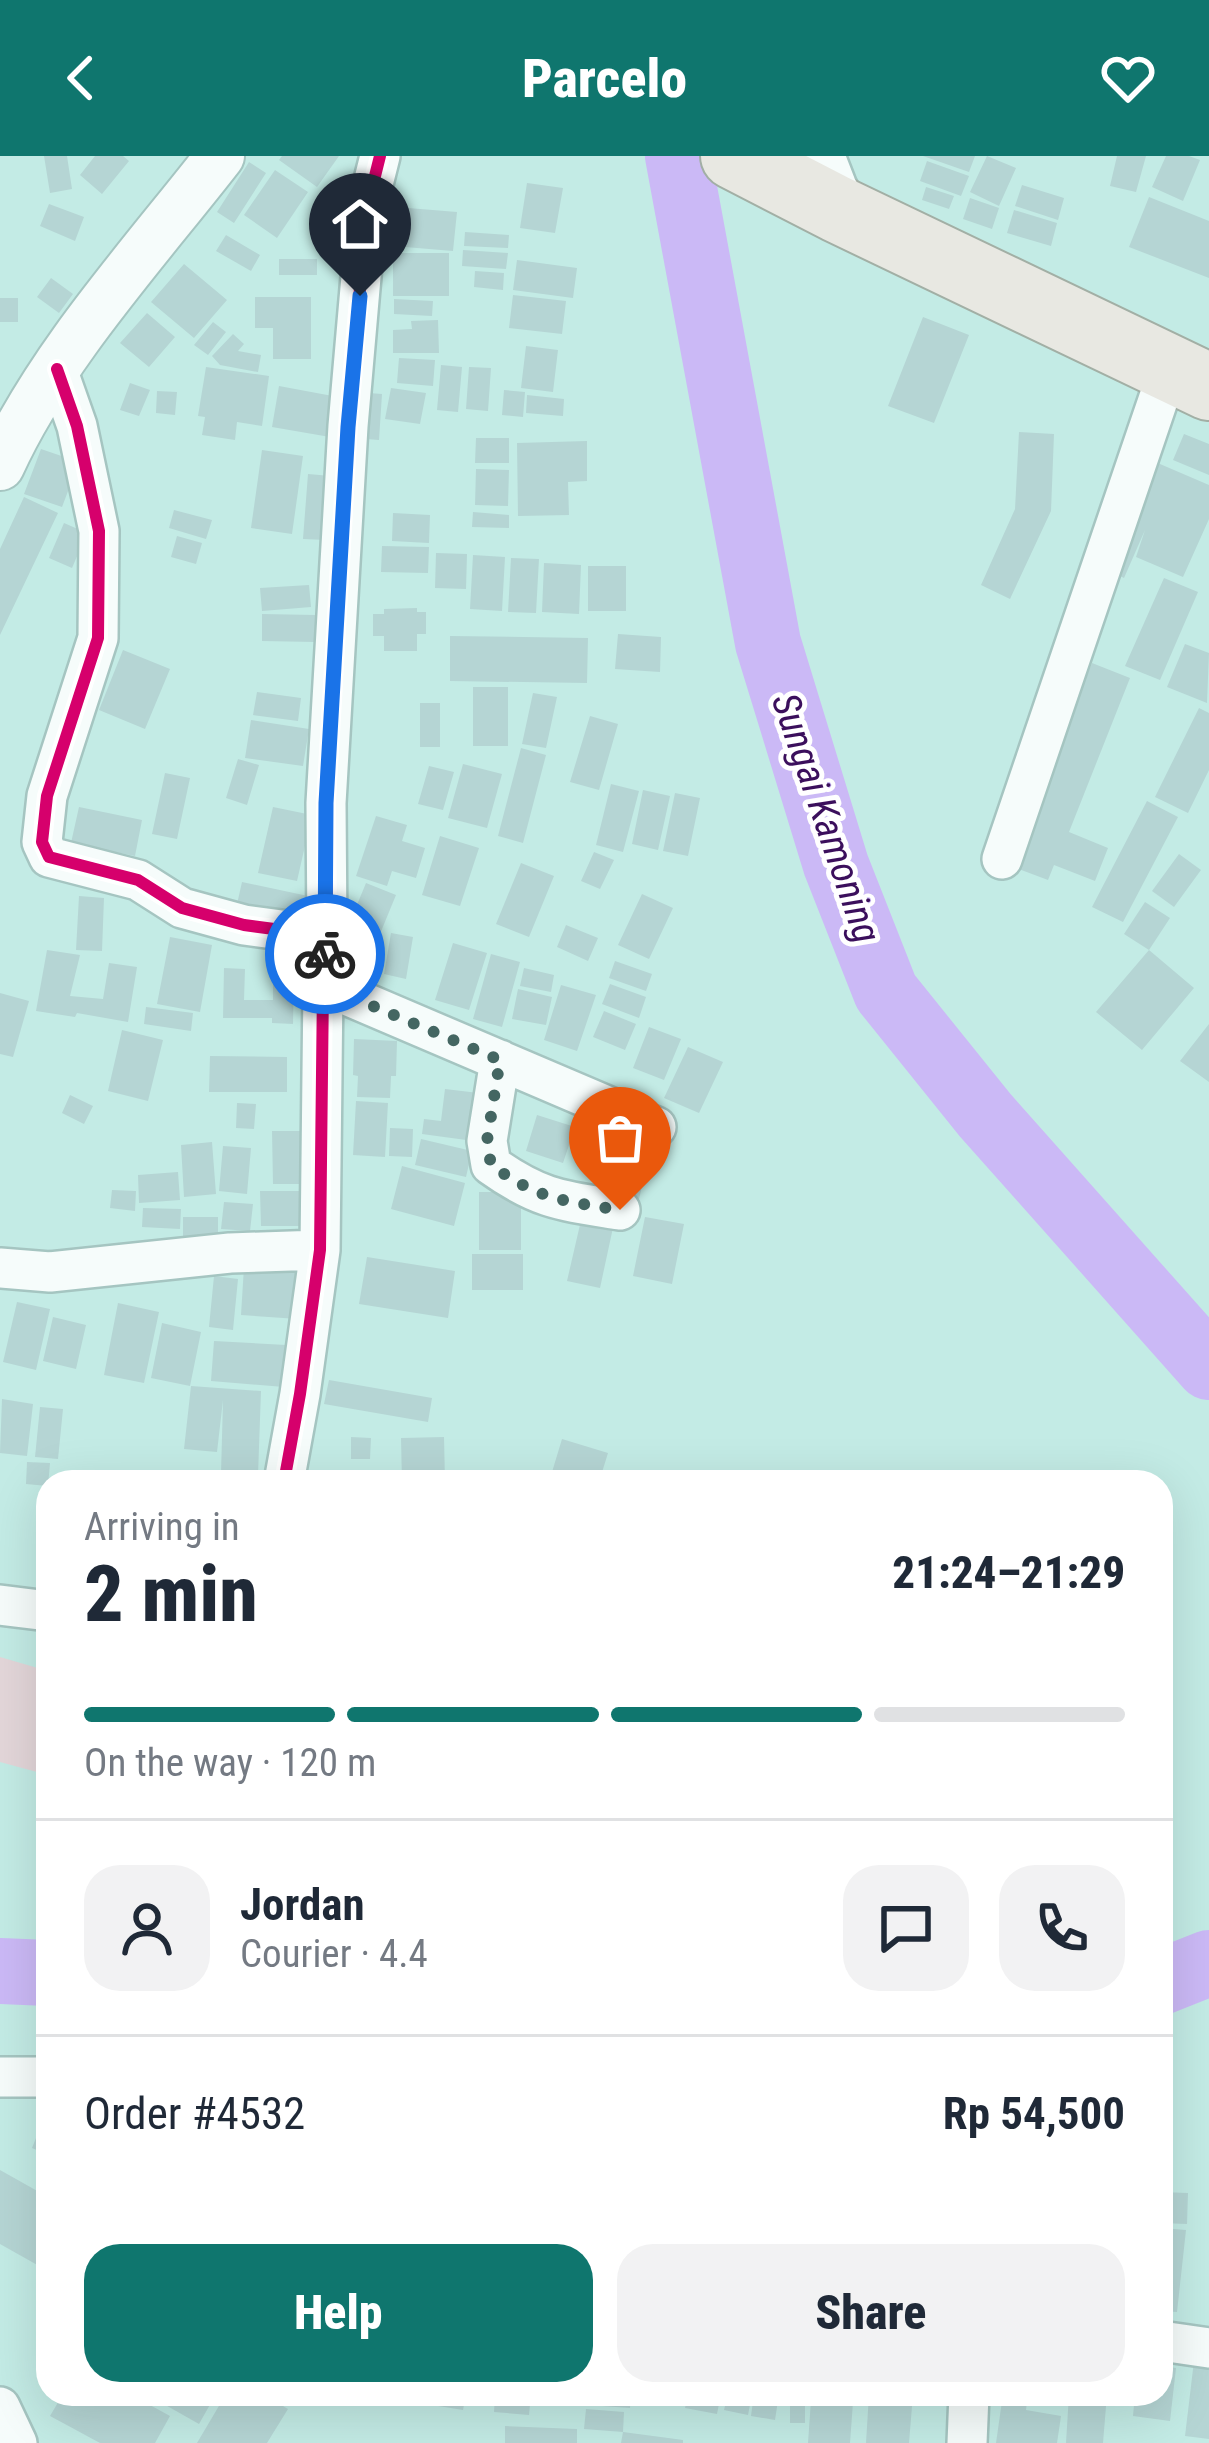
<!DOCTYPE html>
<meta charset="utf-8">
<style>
body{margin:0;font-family:"Roboto Condensed",sans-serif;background:#f2f2f3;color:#1f2937;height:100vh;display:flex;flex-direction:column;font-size:45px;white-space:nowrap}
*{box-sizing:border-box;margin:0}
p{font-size:39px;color:#747a83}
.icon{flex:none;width:66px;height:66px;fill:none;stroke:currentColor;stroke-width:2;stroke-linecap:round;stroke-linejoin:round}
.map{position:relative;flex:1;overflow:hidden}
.sheet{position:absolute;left:36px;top:1314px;width:1137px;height:936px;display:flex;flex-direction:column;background:#fff;border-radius:36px;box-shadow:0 12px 48px #0002}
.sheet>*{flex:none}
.pin{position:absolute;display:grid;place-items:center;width:102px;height:102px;color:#fff;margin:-123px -51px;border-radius:50% 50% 50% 0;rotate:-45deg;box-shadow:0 0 12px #0007}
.pin .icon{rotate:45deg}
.courier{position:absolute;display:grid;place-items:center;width:120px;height:120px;margin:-60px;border:9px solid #1a73e8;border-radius:50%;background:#fff;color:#222;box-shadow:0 3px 15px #0007}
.summary em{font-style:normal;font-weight:800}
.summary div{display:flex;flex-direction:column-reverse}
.summary{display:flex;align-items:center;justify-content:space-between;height:204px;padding:0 48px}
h1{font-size:78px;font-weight:800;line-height:90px}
.bar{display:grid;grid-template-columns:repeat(4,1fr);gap:18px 12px;align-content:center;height:144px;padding:0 48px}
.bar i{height:15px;border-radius:9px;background:#e0e1e3}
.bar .selected{background:#0f766e}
.bar p{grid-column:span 4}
.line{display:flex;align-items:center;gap:30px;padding:0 48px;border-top:3px solid #e0e1e3}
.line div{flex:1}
.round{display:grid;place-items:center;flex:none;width:126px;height:126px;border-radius:36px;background:#f2f2f3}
.cta{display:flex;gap:24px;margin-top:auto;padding:24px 48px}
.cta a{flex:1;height:138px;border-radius:36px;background:#0f766e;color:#fff;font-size:48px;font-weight:800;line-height:138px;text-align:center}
.cta a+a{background:#f2f2f3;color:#1f2937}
header{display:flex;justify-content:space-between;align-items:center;height:156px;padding:0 48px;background:#0f766e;color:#fff;font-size:54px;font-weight:800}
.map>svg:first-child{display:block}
.green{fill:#e3d6d9}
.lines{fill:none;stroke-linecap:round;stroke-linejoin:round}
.river{stroke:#cbb9f6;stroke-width:66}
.building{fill:#b5d5d4}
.minor-casing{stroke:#a5c5c1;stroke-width:44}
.tertiary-casing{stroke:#a5c5c1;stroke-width:52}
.trunk-casing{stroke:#a2afa5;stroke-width:70}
.minor{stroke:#f6fcfb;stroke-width:39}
.tertiary{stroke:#f6fcfb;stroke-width:48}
.trunk{stroke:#e8e8e2;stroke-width:66}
.cycleway-casing{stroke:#fff;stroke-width:20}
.cycleway{stroke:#d6006c;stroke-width:12}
.done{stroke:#446662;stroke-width:12;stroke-dasharray:0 21.6}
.route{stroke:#1a73e8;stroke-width:15}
.labels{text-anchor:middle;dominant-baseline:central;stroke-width:10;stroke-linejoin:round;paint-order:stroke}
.water-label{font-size:39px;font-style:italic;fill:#3b0f5c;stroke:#fff}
</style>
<header><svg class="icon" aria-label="back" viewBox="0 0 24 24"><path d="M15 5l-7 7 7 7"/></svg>Parcelo<svg class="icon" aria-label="heart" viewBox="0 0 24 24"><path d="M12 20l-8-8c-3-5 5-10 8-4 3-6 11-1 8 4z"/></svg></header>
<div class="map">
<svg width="1209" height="2287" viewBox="0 0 1209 2287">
<rect width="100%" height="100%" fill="#c3ebe5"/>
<path class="green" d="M0 1501 48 1515V1619L0 1606Z"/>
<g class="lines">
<path class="river" d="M678 0 768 487 836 709 886 836 985 959 1209 1211
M0 1815 48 1817
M1161 1826 1209 1807"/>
</g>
<path class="building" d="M44 0H67L72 33 50 37Z
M95 0H123L129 5 102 38 80 19Z
M282 0H339L317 31 279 4Z
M923 0H975L969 16Z
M987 0 1016 12 999 50 970 36Z
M1117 0H1146L1136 36 1110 30Z
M1166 0H1189L1200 4 1183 45 1152 31Z
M927 5 969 20 961 40 920 25Z
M249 6 266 17 234 67 217 56Z
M275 14 308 36 277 82 244 59Z
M527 27 563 32 555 77 520 72Z
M1022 29 1064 42 1058 64 1015 50Z
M926 31 954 40 949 53 922 44Z
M1149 41 1209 65V122L1129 91Z
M970 42 999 52 992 73 963 63Z
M49 48 84 61 75 85 40 70Z
M408 52 457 56 453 95 405 91Z
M1014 54 1057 67 1051 90 1007 77Z
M465 76 509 79 508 92 464 90Z
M226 79 260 99 251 115 216 95Z
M463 94 508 97 506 113 462 110Z
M393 97H449V140H393Z
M279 103H317V119H279Z
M517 104 577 112 573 142 513 134Z
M184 108 227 144 194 182 151 146Z
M475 115 504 117 503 134 474 131Z
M51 122 73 138 59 157 37 141Z
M513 139 566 145 562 178 509 172Z
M255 141H311V203H273V172H255Z
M0 142H18V166H0Z
M394 143 433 145 432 160 394 158Z
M147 157 175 181 149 211 120 187Z
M923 161 969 179 934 267 888 250Z
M438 164 439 197H393V174L412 173 411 165Z
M213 166 226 176 208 199 194 189Z
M233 178 244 188 238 195 261 199 258 216 220 209 212 200Z
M526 190 558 194 553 236 521 232Z
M399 202 435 204 433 230 397 227Z
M441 209 462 211 458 256 437 254Z
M206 211 269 220 262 270 237 266 235 284 202 279 205 261 198 260Z
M469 211 491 212 488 255 466 253Z
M130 227 150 234 139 260 120 254Z
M279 230 338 241 330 281 272 271Z
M391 232 426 237 420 268 385 263Z
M504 234 525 236 523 261 502 259Z
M157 235 177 236 175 259 156 257Z
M356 236 382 238 379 284 353 282Z
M527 239 564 243 563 260 526 257Z
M1019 276 1054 278 1051 355 1010 443 981 429 1015 353Z
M1184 278 1209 288V319L1173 304Z
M476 282H509V307H475Z
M587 285V325L568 326 569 359 518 360 517 287Z
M41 293 79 306 62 351 24 338Z
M262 294 303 300 292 378 251 372Z
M1146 302 1209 329V363L1183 421 1136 401 1145 374 1124 422 1104 412Z
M476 313 509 314 508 350 475 349Z
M308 318 331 320 326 384 303 383Z
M24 341 58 357 0 479V393Z
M174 354 212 364 206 383 169 372Z
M473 356 509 359V372L472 371Z
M393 357 430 359 429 387 392 385Z
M64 367 87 377 72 412 49 402Z
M177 380 202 387 196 408 171 401Z
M382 390 429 391 428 417 381 416Z
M436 397 467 398 466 433 435 432Z
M473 399 505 401 502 455 470 453Z
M511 402 539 403 536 457 508 456Z
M544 407 581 409 579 458 542 456Z
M588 410H626V455H588Z
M1164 422 1198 436 1160 524 1125 510Z
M309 429 311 451 262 455 260 432Z
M417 452V456H426V478H417V495H384V480H373V458H384V453Z
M262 458 315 459V486L262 485Z
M618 478 661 481 660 516 615 513Z
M450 480 588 482 587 527 450 525Z
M1185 488 1209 497 1207 547 1167 531Z
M123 494 170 513 145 573 99 554Z
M1092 507 1130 522 1069 676 1108 692 1095 725 1054 709 1048 724 1011 710Z
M473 531H508V590H473Z
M257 536 301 542 298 565 253 559Z
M533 537 557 541 546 592 522 588Z
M420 547H440V591H420Z
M1199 552 1209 557V614L1188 657 1155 641Z
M590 560 618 568 599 634 570 626Z
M251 564 309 573 303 610 245 602Z
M521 592 546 599 523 687 498 680Z
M238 603 259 609 247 649 226 642Z
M463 608 502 618 487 672 448 662Z
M429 610 454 616 443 654 418 648Z
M165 617 190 622 177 683 152 678Z
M611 628 639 635 623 696 596 689Z
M643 634 670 640 658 694 632 688Z
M675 637 700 642 688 700 663 695Z
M1147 645 1178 661 1123 766 1092 751Z
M79 651 142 664 135 700 71 687Z
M273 651 312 659 297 725 258 717Z
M376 660 407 669 402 685 425 692 416 722 392 715 387 730 356 720Z
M440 680 479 692 460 750 422 739Z
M594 696 614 704 600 733 581 725Z
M1179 698 1201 714 1174 751 1152 735Z
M521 707 554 720 529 781 496 768Z
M242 726 308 740 300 772 235 757Z
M366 727 396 739 375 790 345 778Z
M642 738 673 752 649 803 618 789Z
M79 740 104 742 102 795 76 794Z
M1145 746 1170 762 1149 794 1124 778Z
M566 769 598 782 588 805 557 791Z
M391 777 413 781 406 823 384 818Z
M170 781 212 789 200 856 157 848Z
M453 787 487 797 469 854 435 844Z
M47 794 80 799 70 840 103 843 109 807 137 811 128 866 77 857 75 861 36 855Z
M1149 794 1194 832 1142 894 1096 856Z
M491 798 520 806 502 871 473 863Z
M615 805 652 818 646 835 609 822Z
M224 812 245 813 244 844H273V818H294L293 868 272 867V862H223Z
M524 812 554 819 551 836 520 830Z
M610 828 646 841 639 862 602 848Z
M561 829 596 839 577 895 544 884Z
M518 833 552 841 546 869 512 863Z
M0 837 29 845 13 901 0 898Z
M146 851 193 857 191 875 144 868Z
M604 855 636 868 625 894 593 881Z
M1209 868V926L1180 905Z
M649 871 681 883 664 924 633 912Z
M122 874 163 884 148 945 108 935Z
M354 883 397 885 396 920H391L390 942 357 941 358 920 353 919Z
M688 891 723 906 699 957 664 942Z
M210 900 287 901V936H209Z
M445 933 487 938 481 986 422 978 424 963 441 965Z
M70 939 93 950 84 968 62 957Z
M356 945 388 947 385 1001 353 999Z
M237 947 256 948 254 973 236 972Z
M537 959 575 971 563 1007 526 995Z
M390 972 413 973 412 1001 389 1000Z
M272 975H306V1028H273Z
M421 983 472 995 466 1021 415 1009Z
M212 986 216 1038 184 1041 181 989Z
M611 986 650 995 637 1052 597 1043Z
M223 990 251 992 247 1038 219 1035Z
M402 1010 465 1027 454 1070 391 1053Z
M178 1016 180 1044 139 1047 138 1019Z
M112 1034 136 1035 135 1055 110 1052Z
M260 1035H304L305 1070H261Z
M479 1036H521V1094H479Z
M224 1046 253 1048 250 1075 221 1073Z
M143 1052 181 1053 180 1073 142 1071Z
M582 1060 614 1067 600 1132 567 1125Z
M183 1061H218V1084H183Z
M645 1061 684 1068 672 1128 633 1120Z
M472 1098H523V1134H472Z
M367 1101 455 1115 448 1162 359 1148Z
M244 1111 301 1115 298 1163 241 1159Z
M214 1120 238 1123 233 1174 209 1171Z
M17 1146 50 1153 36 1214 3 1206Z
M118 1147 159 1156 144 1227 104 1219Z
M53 1161 86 1169 76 1213 43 1205Z
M162 1167 201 1176 190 1230 151 1222Z
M214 1185 286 1189 284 1231 211 1225Z
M329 1224 432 1242 428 1266 324 1248Z
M191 1230 261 1235 258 1319 221 1318 223 1244 217 1296 184 1293Z
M2 1243 33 1248 27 1300 0 1297Z
M40 1251 63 1253 58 1303 35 1301Z
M351 1281 371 1282 370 1303H351Z
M444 1281 445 1326H402L401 1282Z
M562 1283 608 1297 599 1326H549Z
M27 1306 50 1307 48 1330 26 1328Z
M48 1952V1999L32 1992Z
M0 2014 48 2041V2115L0 2088Z
M1161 2036 1188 2037 1187 2068 1161 2067Z
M1161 2072 1186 2074 1177 2156 1161 2155Z
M1194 2205 1209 2207V2283L1185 2280Z
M1161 2210 1176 2212 1170 2265 1133 2260 1135 2238H1161Z
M63 2238H130L170 2260 155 2287H100L50 2260Z
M146 2238H216L199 2268Z
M226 2238H263L288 2253 267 2287H197Z
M433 2238H466L463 2254 432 2249Z
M495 2238H531L529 2259 494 2256Z
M589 2238H631L630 2252 588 2249Z
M688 2238H721L717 2258 685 2252Z
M728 2238H752L748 2259 724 2254Z
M754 2238H779L775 2264 751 2260Z
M790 2238H805V2267H790Z
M869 2238H913L909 2287H866Z
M1003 2238H1028L1026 2254 1061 2260 1057 2287H996Z
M1069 2238H1107L1103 2287H1066Z
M811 2244 853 2246 850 2287H808Z
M586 2253 624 2256 623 2276 683 2284V2287H621L623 2276 584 2273Z
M505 2270 577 2273V2287H505Z"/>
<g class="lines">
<g class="minor-casing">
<path id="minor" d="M825 0 837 31 852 59
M57 213 77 270 99 375 98 482 47 640 42 686 49 701 138 724 182 752 244 769 327 780
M1002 703 1169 212
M323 829 656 971
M500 904 487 985 491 1009C540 1044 563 1045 620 1054
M0 1112 50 1116 230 1097 320 1094
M284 1326 300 1238 320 1094 323 829 327 780 326 647 348 270 367 52 380 0
M0 1449 48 1455
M0 1921H48
M1161 2185 1209 2192
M0 2251 17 2287
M967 2287 969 2238"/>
</g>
<g class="tertiary-casing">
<path id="tertiary" d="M0 310C49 201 147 94 220 0"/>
</g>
<g class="trunk-casing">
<path id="trunk" d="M734 0 837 53 1209 231"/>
</g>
<use href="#minor" class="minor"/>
<use href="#tertiary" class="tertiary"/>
<use href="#trunk" class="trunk"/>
<g class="cycleway-casing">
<path id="cycleway" d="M57 213 77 270 99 375 98 482 47 640 42 686 49 701 138 724 182 752 244 769 327 780
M284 1326 300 1238 320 1094 323 829 327 780 326 647 348 270 367 52 380 0"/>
</g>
<use href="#cycleway" class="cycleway"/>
</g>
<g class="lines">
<path class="done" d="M325 798 323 829 500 904 487 985 491 1009C540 1044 563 1045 620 1054"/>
<path class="route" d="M325 798 326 647 348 271 360 140"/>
</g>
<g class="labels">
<g class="water-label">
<text transform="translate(826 662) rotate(71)">Sungai Kamoning</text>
</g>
</g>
</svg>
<div class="pin" style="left:620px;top:1054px;background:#ea580c"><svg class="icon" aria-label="bag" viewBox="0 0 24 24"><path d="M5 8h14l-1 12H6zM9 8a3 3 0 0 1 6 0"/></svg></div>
<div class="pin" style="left:360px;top:140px;background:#1f2937"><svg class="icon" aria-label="home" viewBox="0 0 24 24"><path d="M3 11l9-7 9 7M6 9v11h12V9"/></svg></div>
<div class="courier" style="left:325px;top:798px"><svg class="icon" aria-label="bike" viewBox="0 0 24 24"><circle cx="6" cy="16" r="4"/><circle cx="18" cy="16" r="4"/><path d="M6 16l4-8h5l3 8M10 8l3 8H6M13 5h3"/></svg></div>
<section class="sheet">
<div class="summary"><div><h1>2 min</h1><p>Arriving in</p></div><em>21:24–21:29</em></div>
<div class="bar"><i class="selected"></i><i class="selected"></i><i class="selected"></i><i></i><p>On the way · 120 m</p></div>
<div class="line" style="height:216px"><a class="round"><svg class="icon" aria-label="person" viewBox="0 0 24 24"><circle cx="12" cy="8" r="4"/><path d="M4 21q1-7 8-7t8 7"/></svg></a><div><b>Jordan</b><p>Courier · 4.4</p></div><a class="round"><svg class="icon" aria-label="chat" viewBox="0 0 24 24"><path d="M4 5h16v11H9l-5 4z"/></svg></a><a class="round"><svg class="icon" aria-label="phone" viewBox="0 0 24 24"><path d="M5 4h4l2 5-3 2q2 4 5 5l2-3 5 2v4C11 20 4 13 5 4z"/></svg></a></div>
<div class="line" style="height:156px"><div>Order #4532</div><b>Rp 54,500</b></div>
<div class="cta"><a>Help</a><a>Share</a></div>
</section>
</div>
